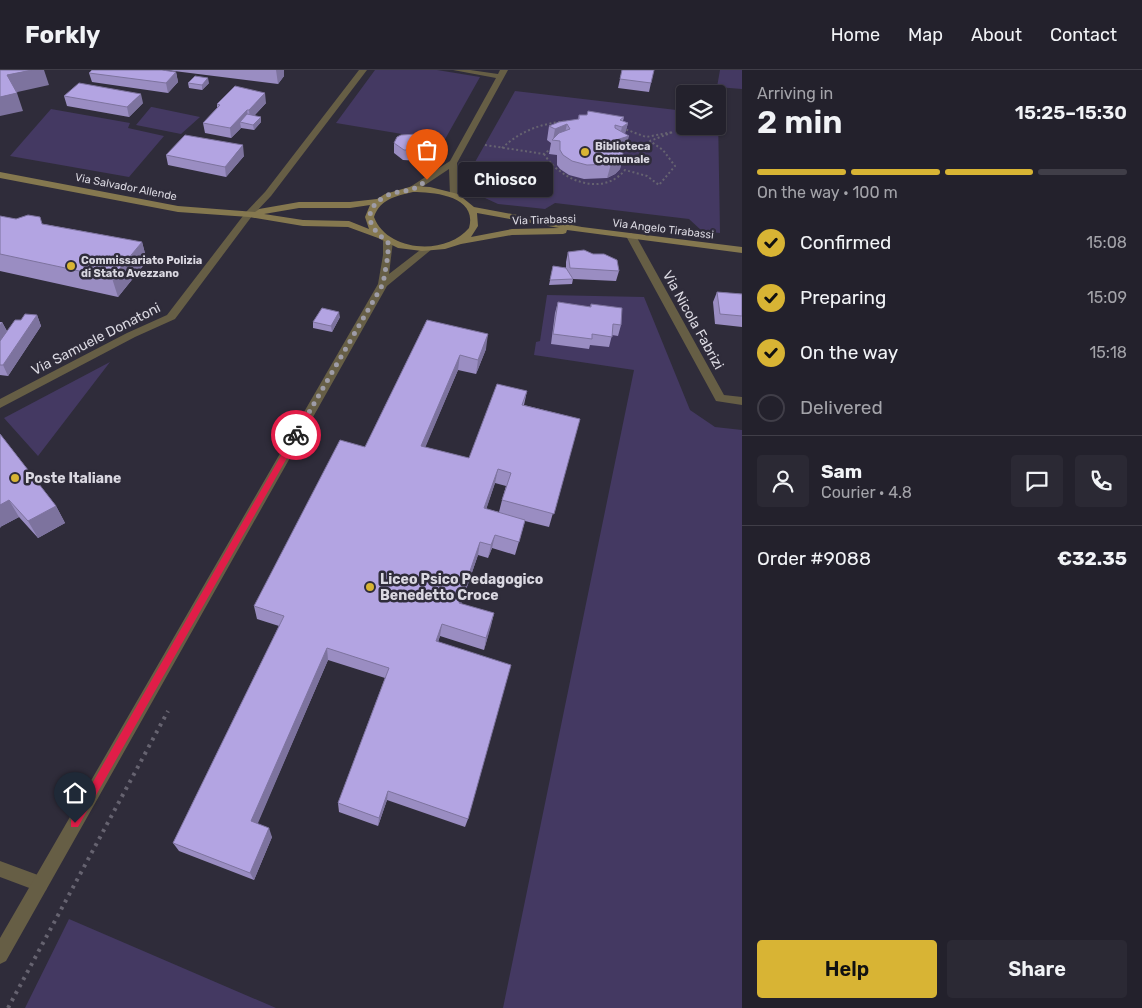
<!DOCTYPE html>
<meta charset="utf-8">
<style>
body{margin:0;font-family:Rubik,sans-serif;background:#2b2934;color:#f1f3f6;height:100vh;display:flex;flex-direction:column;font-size:19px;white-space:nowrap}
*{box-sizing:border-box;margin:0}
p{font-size:16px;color:#a3a3a9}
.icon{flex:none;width:28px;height:28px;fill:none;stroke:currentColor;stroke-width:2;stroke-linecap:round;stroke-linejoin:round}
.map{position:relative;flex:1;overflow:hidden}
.drawer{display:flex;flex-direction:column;background:#23212c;width:400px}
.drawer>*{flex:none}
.controls{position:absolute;left:676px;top:15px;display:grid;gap:10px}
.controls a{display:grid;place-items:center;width:50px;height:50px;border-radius:5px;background:#23212c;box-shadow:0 1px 4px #0004,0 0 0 1px #403e48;font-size:25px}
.pin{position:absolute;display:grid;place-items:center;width:42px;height:42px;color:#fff;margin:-51px -21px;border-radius:50% 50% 50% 0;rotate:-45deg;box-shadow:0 0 5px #0007}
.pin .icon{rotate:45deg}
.courier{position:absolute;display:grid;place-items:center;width:50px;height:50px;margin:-25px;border:4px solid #e11d48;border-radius:50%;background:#fff;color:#222;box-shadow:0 1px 6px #0007}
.bubble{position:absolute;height:35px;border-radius:5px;background:#23212c;box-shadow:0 1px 4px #0004,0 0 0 1px #403e48;font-size:16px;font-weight:600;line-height:35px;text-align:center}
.overview em{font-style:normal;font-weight:600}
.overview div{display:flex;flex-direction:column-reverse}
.overview{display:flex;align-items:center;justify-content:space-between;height:85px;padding:0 15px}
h1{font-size:32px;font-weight:600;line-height:38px}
.bar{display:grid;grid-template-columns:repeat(4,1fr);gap:8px 5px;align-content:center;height:60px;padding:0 15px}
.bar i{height:6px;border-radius:4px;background:#403e48}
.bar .selected{background:#d8b434}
.bar p{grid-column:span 4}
.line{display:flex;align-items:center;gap:12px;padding:0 15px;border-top:1px solid #403e48}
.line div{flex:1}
.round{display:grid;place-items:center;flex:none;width:52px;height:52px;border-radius:5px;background:#2b2934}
ol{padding:0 15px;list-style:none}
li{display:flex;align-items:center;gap:15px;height:55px}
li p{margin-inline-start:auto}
li .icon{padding:5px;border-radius:50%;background:#d8b434;color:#111;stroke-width:4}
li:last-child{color:#a3a3a9}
li i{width:28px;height:28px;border:2px solid #403e48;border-radius:50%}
.action{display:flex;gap:10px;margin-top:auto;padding:10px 15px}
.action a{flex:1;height:58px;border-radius:5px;background:#d8b434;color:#111;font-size:20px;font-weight:600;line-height:58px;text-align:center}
.action a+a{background:#2b2934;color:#f1f3f6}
header{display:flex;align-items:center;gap:30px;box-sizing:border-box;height:70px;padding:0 25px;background:#23212c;border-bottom:1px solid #403e48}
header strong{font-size:24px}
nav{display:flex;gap:28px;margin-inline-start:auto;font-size:18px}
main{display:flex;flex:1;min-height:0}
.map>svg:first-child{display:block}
.green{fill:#443962}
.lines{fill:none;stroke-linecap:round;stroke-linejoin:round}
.path-far1{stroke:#666370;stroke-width:2;stroke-dasharray:2 2.5;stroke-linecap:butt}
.path{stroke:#666370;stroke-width:4;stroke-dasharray:3 5;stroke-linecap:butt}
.lane{fill:#665e45;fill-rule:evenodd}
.street{fill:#665e45;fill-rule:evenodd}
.secondary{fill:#85784f;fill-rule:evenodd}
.wall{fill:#9a8dc2;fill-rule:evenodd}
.shaded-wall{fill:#7d739e}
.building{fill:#b3a4e2;stroke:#7d739e}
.route{fill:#e11d48}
.done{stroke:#9e9ca7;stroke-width:5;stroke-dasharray:0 9}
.poi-dot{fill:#d8b434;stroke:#2f2c3a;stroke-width:2}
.labels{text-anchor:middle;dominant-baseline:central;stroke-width:5;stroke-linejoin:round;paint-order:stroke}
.far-poi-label{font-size:11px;font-weight:bold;fill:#dad8e1;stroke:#2f2c3a;text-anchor:start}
.far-street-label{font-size:11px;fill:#dad8e1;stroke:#2f2c3a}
.street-label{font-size:14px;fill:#dad8e1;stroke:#2f2c3a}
.poi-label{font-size:14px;font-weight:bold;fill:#dad8e1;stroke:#2f2c3a;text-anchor:start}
</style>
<header>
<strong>Forkly</strong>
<nav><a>Home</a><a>Map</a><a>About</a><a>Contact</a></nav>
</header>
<main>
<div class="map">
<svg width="742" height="938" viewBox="0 0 742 938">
<rect width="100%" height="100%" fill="#2f2c3a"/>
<path class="green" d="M375 0H437L480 7 444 71 336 53Z
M720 0H742V19L717 17Z
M515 21 685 41V56H718V45L720 163 702 161 689 149 555 133 545 139 498 134 485 128 495 123 485 114 472 117 466 108Z
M151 37H152L200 47 181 64 136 55Z
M51 39 130 53 128 58 164 66 129 107 10 86Z
M547 225 644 227 690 340 715 357 742 360V938H503L634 300 534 285 536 272 540 271Z
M110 292 38 386 4 348Z
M69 849 276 938H25Z"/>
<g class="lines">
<path class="path-far1" d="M485 75 544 84 552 78
M502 78C522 60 542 53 569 51
M544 84C560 110 602 128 625 100L647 106 659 115 675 96 663 80 650 71 673 62 646 67 622 58"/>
<path class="path" d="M8 938 168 641"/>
<path class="lane" d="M0 791 46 808 48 814 46 820 40 822 0 807Z"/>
<path class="street" d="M359 0H367L271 126 252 146 175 249 135 267 0 338V329L127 263 167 245 246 142 265 122Z
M453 0H470L498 4 500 0H508L457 93V127L450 125 449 99 416 121H410V117L450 91 496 8Z
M631 163 636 166 724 325 742 327V335L716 331 626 166Z
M388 168 393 171 389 204 424 177H430L432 179 387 216 6 891 0 894V868L378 214 383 185V171Z"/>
<path class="secondary" d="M0 102 178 136 255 142 259 139 299 132H350L377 129 385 124 413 116 430 117 458 124 474 137 582 157 742 177V183L567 160 566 163 563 164 512 165 461 174 445 179 422 181 398 178 378 168 348 157 303 156 249 147 178 142 0 108ZM413 122C434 122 478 126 469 158 446 186 387 182 374 147 380 129 396 126 413 122ZM370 135 365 147 369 159 349 151 303 150 264 144 299 138H350ZM477 143 559 158 512 159 471 167 478 156Z"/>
</g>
<path class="wall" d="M166 0H284V6L278 14Z
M622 0 651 13 649 22 618 18Z
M176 2 178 12 168 23 92 12 89 3Z
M188 13H209L202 20 189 18Z
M64 26 143 33 129 47 67 36Z
M266 33 254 46 261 47V52L254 60 241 58 231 68 205 63 203 53 217 38V34Z
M579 45 624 47 623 51 628 53 625 63V80L622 81 623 84 620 99 615 104 607 108 584 109 569 105 560 99 557 95V85L549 84 551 73 547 70 549 56 578 49Z
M430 70 428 86 421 91 403 90 394 83V73Z
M166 85 244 86 226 107 168 95Z
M0 146 142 172 147 191 118 227 0 201Z
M568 182 619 201 616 211 573 209 572 214 549 215 553 196 566 198V192Z
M717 222 742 224V257L715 254 713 232Z
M558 232 590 237 591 234 621 255 618 266 612 265 609 277 590 275 589 279 551 274 555 243Z
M37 245 41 256 8 306 0 305V252H2L7 261 21 250Z
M340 247 332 262 313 258V252Z
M427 250 486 279 476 304 458 300 425 377 469 388 527 321 524 335 580 349 549 457 525 451 515 485 492 478 488 488 478 485 461 534 494 543 484 580 440 566 438 572 468 749 465 757 387 730 378 756 339 742 338 733 385 608 328 590 257 754 272 767 254 810 179 781 173 773 279 556 257 549 254 536 365 377ZM495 413 506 416 502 430 499 442 486 439Z
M0 364 56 436 65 453 38 468 19 447 2 456Z"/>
<path class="shaded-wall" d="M32 0H44L49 15 13 23 7 5Z
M276 0H284V6L278 14Z
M176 2 178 12 168 23 166 13Z
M208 8 209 13 202 20V15Z
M17 23 23 41 0 46V27Z
M265 23 266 33 250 50 249 40Z
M141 24 143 33 129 47 127 37Z
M247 40 248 49 240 52 241 58 231 68 230 58Z
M261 47V52L254 60 253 55Z
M628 53 624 67 629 66 625 80 612 84 616 70 619 69 622 57Z
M567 54 564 68 553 70 555 59Z
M430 70 428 86 421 91V80Z
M243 75 244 86 226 107 225 97Z
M623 84 620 99 615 104 607 108 611 94Z
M142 172 147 191 118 227 112 208Z
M339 242 340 247 332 262 331 256Z
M37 245 41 256 8 306 3 295Z
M2 252 7 262 0 273V255Z
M488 264 486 279 476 304 478 290Z
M460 285 458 300 420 390 421 376Z
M498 399 495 413 482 452 484 438Z
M9 430 19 447 2 456 0 458V435Z
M56 436 65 453 38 468 28 451Z
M495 465 492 478 488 488 491 475Z
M480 472 478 485 457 546 459 533Z
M494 543 491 556 484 580 486 568Z
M442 554 440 566 434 583 436 571Z
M327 578 328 590 255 760 251 751Z
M388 721 387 730 378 756 379 748Z
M269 758 272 767 254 810 250 803Z"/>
<path class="building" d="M0 0H32L7 5 17 23 0 27Z
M92 0H162L176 2 166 13 89 3Z
M622 0H654L651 13 620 9Z
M195 6 208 8 202 15 188 13Z
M79 13 141 24 127 37 64 26Z
M235 16 265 23 249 40H247L230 58 203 53 220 35 217 34Z
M588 41 624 47 620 50 628 53 622 57 615 55V58L629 66 616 70 621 75 623 84 618 90 611 94 587 95 572 91 563 85 560 80V71L552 70 559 63 570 59 567 54 555 59 549 56 559 52 579 49V45H587Z
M247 44 261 47 253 55 240 52Z
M418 64 430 70 429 76 421 80H404L394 73 397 67 401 65Z
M185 65 243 75 225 97 166 85Z
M28 145 40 147 42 154 142 172 112 208 0 184V146L16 149Z
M584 180 593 184H604L617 190 619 201 570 198 568 182Z
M553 196 566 198 573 209 550 210Z
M717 222 742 224V246L720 244Z
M558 232 591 237V234L622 238 621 255 613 254 612 267 592 264V269L553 264Z
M322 238 339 242 331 256 313 252Z
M25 244 37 245 3 295H0V271L15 250H21Z
M427 250 488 264 478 290 460 285 421 376 469 388 497 314 527 321 522 335 580 349 554 444 502 430 511 403 498 399 484 438 525 450 519 472 495 465 491 475 480 472 459 533 494 543 486 568 442 554 436 571 511 595 468 749 388 721 379 748 338 733 389 598 327 578 251 751 269 758 250 803 173 773 284 546 254 536 340 370 365 377Z
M0 364 56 436 28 451 9 430 0 435Z"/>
<path class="route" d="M296 362 300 365 78 757H71V750L294 363Z"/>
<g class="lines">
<path class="done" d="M296 365 383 214 388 185V172C368 158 361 140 386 126 395 121 404 122 413 119 418 117 423 113 427 110"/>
</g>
<g class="poi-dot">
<circle cx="585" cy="82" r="5"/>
<circle cx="71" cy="196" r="5"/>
<circle cx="15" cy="408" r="5"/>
<circle cx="370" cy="517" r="5"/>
</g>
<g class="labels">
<g class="far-poi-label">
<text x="595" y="76">Biblioteca<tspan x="595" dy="13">Comunale</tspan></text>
<text x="81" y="190">Commissariato Polizia<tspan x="81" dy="13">di Stato Avezzano</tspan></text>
</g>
<g class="far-street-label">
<text transform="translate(126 117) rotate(11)">Via Salvador Allende</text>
<text transform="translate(544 150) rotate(-2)">Via Tirabassi</text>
<text transform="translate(663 159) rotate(7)">Via Angelo Tirabassi</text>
</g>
<g class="street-label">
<text transform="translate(693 250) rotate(61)">Via Nicola Fabrizi</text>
<text transform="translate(96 269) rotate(-27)">Via Samuele Donatoni</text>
</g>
<g class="poi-label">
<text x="25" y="408">Poste Italiane</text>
<text x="380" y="509">Liceo Psico Pedagogico<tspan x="380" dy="16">Benedetto Croce</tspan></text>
</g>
</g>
</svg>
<div class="controls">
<a><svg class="icon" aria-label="layers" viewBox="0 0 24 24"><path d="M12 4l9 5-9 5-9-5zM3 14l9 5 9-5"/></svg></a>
</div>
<div class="pin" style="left:427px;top:110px;background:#ea580c"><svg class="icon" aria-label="bag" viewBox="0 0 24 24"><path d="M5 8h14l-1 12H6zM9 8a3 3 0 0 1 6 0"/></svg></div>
<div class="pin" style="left:75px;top:753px;background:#1f2937"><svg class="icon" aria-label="home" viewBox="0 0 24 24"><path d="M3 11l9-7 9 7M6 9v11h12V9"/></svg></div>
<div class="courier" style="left:296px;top:365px"><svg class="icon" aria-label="bike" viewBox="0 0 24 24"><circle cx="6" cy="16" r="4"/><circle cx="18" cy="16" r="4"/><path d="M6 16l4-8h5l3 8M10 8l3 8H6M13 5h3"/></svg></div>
<div class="bubble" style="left:458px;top:92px;width:95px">Chiosco</div>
</div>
<section class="drawer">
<div class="overview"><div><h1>2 min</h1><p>Arriving in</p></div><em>15:25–15:30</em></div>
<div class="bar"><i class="selected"></i><i class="selected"></i><i class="selected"></i><i></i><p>On the way · 100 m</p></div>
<ol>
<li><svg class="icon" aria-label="check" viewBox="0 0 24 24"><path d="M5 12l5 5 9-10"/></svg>Confirmed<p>15:08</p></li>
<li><svg class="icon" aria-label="check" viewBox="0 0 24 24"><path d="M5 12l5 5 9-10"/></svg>Preparing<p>15:09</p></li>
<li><svg class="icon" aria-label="check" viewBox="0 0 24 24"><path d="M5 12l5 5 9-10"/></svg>On the way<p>15:18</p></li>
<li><i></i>Delivered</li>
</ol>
<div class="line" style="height:90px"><a class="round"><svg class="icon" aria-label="person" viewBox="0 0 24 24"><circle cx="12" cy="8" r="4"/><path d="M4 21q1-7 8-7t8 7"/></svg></a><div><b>Sam</b><p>Courier · 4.8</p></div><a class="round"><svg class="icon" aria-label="chat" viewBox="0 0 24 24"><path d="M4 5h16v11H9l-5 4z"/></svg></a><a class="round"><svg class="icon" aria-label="phone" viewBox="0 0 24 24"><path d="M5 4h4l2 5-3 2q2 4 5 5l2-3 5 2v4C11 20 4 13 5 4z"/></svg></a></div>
<div class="line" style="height:65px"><div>Order #9088</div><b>€32.35</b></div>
<div class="action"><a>Help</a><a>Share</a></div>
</section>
</main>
